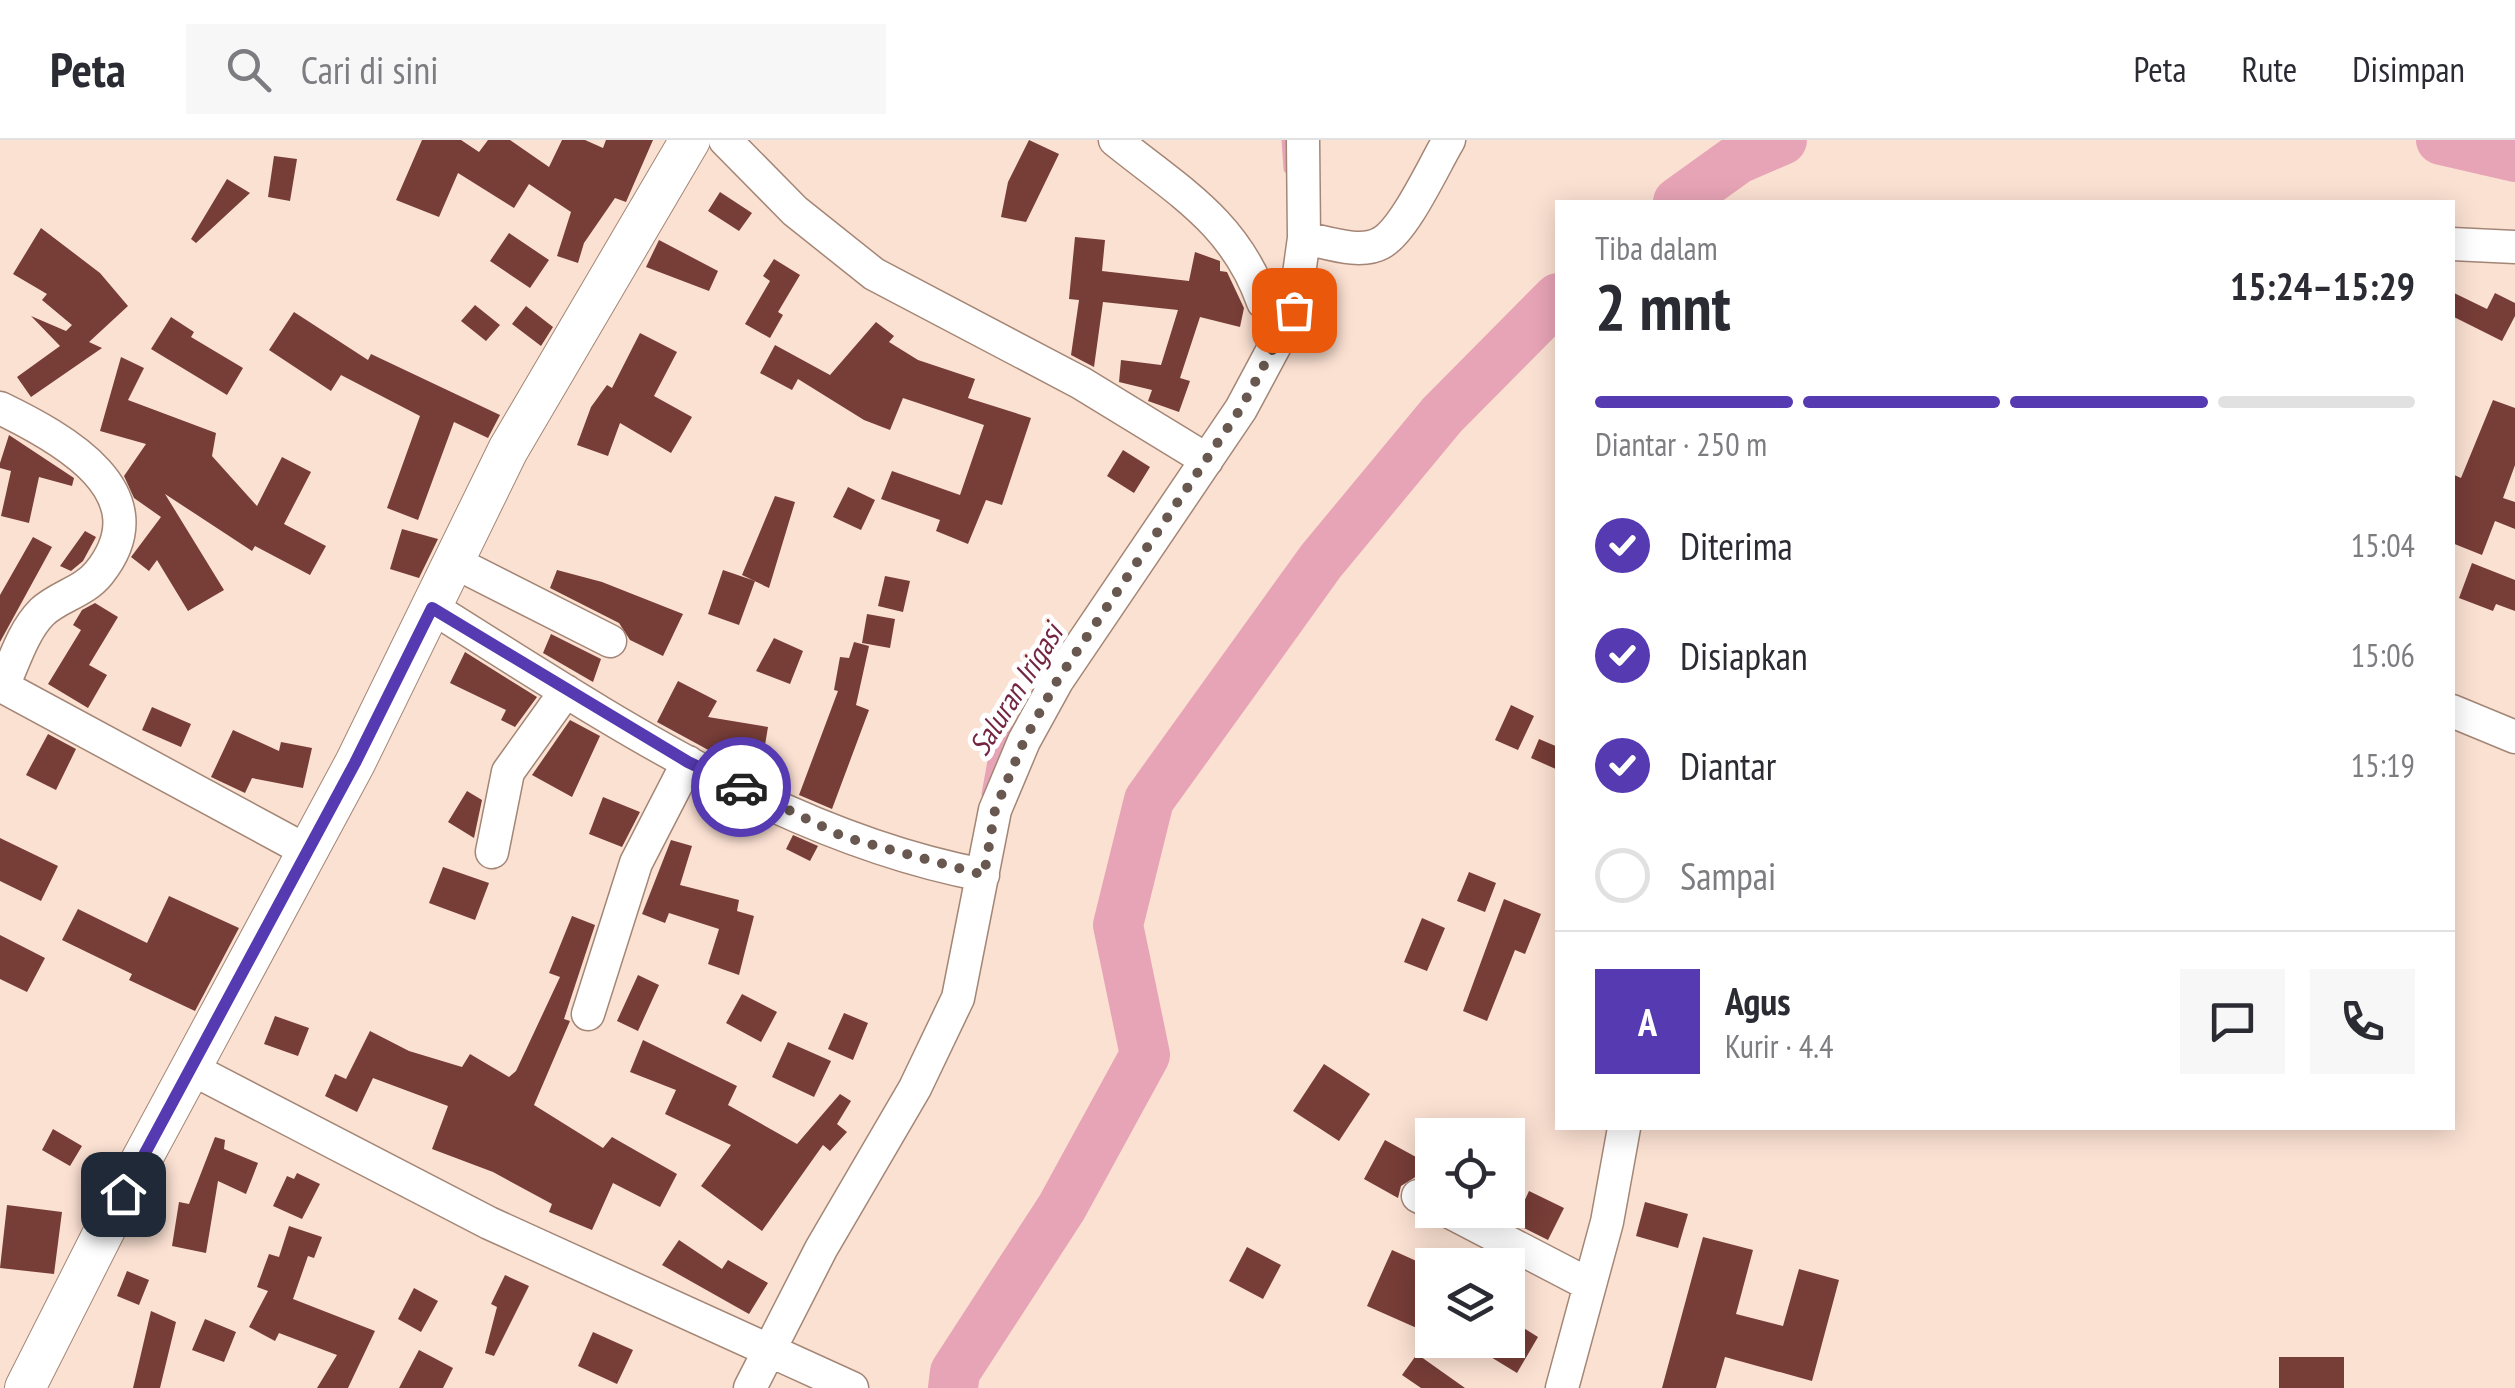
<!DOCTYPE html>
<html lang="id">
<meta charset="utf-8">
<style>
body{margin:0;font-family:"PT Sans Narrow",sans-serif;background:#f7f7f7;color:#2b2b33;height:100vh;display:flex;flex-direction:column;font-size:38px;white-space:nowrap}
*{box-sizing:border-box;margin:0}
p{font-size:32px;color:#7c7c81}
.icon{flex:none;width:55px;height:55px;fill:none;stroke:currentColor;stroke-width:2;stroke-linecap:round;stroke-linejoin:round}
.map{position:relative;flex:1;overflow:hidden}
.details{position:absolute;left:1555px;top:60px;width:900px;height:930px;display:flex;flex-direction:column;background:#fff;border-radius:0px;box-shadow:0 5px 25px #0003}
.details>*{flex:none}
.buttons{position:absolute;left:1415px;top:978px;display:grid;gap:20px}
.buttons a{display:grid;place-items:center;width:110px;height:110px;border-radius:0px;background:#fff;box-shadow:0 5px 25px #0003;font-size:50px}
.pin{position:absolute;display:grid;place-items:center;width:85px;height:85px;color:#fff;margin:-42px;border-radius:20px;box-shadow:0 5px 15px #0006}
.courier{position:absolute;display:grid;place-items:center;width:100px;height:100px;margin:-50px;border:8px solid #563ab1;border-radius:50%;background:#fff;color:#222;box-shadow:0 2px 12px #0007}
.headline em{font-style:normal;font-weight:700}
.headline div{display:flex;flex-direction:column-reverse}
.headline{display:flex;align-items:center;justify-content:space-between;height:170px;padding:0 40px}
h1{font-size:65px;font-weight:700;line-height:75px}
.bar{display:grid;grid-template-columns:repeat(4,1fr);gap:15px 10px;align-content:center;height:120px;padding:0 40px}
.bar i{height:12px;border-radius:8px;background:#e1e1e2}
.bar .on{background:#563ab1}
.bar p{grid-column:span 4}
.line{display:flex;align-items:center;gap:25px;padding:0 40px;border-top:2px solid #e1e1e2}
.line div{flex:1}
.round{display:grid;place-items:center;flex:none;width:105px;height:105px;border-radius:0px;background:#f7f7f7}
ol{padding:0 40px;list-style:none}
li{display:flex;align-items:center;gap:30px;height:110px}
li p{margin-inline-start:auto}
li .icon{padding:10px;border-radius:50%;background:#563ab1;color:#fff;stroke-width:4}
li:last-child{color:#7c7c81}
li i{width:55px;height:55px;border:5px solid #e1e1e2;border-radius:50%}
header{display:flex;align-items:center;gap:60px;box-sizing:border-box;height:140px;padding:0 50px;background:#fff;border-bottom:2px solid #e1e1e2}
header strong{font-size:48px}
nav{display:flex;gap:55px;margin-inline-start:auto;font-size:35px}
.search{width:700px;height:90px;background:#f7f7f7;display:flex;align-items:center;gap:25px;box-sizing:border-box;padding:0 35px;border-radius:0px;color:#7c7c81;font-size:38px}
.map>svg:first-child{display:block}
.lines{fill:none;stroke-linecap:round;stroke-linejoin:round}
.stream{stroke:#e7a4b6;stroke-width:9}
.river{stroke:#e7a4b6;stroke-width:50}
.building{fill:#773d37}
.minor-casing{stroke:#a48676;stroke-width:35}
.tertiary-casing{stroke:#a48676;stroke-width:42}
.minor{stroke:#fff;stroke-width:32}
.tertiary{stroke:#fff;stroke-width:40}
.done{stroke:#68584f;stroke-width:10;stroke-dasharray:0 18}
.route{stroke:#563ab1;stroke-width:12}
.labels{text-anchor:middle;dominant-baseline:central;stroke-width:10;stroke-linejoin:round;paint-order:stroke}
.water-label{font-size:30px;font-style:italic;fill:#732541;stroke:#fff}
</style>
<header>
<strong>Peta</strong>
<div class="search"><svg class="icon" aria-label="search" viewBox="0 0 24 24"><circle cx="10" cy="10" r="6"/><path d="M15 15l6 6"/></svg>Cari di sini</div>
<nav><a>Peta</a><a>Rute</a><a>Disimpan</a></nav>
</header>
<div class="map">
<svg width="2515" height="1248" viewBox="0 0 2515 1248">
<rect width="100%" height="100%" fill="#fbe1d2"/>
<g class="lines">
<path class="stream" d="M1286 0 1288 29
M986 654 992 621 1013 591"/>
<path class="river" d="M2441 0 2515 17
M1678 62 1738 19 1782 0
M953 1248 955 1232 1062 1067 1145 915 1118 785 1149 660 1321 421 1442 275 1558 158"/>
</g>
<path class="building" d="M422 0H461L479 12 488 0H510L549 27 562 0H585L603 8 606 0H653L626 62 615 58 584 103 578 123 557 116 571 72 529 44 514 68 458 33 439 77 396 60Z
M1029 0 1059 14 1026 82 1001 77 1008 42Z
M274 16 297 19 290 61 268 57Z
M227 39 250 53 196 103 191 99Z
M720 52 752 73 739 91 708 71Z
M41 88 100 133 128 166 89 202 102 208 31 257 17 237 60 206 31 176 66 191 72 185 42 160 47 154 13 134Z
M509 93 549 120 530 148 490 121Z
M1075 97 1105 100 1102 131 1189 141 1195 112 1220 121V131L1227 132 1244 168 1240 187 1200 177 1180 238 1190 241 1179 272 1148 261 1152 250 1119 242 1121 220 1161 225 1178 170 1103 162 1094 227 1071 215 1079 160 1069 159Z
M659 100 718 131 709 151 646 127Z
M774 119 800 135 778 172 783 175 770 198 745 184 770 141 763 136Z
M2452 152 2487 169 2495 153 2515 163V176L2502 201 2452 176Z
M475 165 500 185 486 201 461 181Z
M526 166 553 187 541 206 512 184Z
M294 172 368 220 371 214 500 275 488 298 454 282 418 380 387 368 420 276 341 235 331 251 269 210Z
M171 177 194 192 191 197 243 228 227 255 151 209Z
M876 182 894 196 889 202 918 220 975 239 968 258 1031 278 1002 365 986 360 968 404 936 391 940 380 881 359 892 331 960 355 984 285 903 258 890 290 864 280 798 239 792 250 760 233 775 205 830 235Z
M640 193 677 212 654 256 692 277 671 313 620 283 608 316 577 305 591 267 607 245 612 248Z
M121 217 144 228 128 260 216 293 212 316 257 366 282 317 311 332 284 384 326 406 310 435 255 406 252 411 165 354 224 450 188 471 157 420 149 431 131 417 161 377 134 358 124 336 146 304 100 291Z
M2493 260 2515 268V325L2503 358 2515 362V389L2495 381 2482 415 2452 403V334L2461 338Z
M9 295 74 338 72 346 39 337 29 383 1 376 11 331 0 328V323Z
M1123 310 1150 327 1134 353 1107 336Z
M848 347 875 360 861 390 833 377Z
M775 356 795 362 769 448 742 435Z
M402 389 438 399 419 438 390 429Z
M85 391 96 397 83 421 71 431 60 426Z
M33 397 52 407 0 502V455Z
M2472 423 2515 440V471L2496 464 2493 471 2459 458Z
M557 430 602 442 683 474 663 516 630 500 619 483 550 448Z
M723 430 755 441 739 485 708 474Z
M885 436 910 441 903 472 878 466Z
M95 463 118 477 89 525 107 535 88 568 48 544 81 490 73 485 82 470Z
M867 474 895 479 890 508 862 503Z
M551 494 601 519 593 542 543 513Z
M774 498 803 511 790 544 756 531Z
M854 502 869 506 856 565 869 570 832 669 799 655 838 551 834 550 840 517 849 518Z
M465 512 537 557 515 587 501 580 506 570 450 543Z
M678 541 717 561 708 577 768 587 762 623 723 618 657 582Z
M1511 565 1534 576 1518 610 1495 600Z
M152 567 191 584 181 607 142 590Z
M570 580 600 596 572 657 532 635Z
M233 590 279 611 281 602 312 608 303 648 252 638 245 653 211 637Z
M48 594 76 609 56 650 26 635Z
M1539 599 1558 607V630L1531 618Z
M467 651 482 660 474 698 448 682Z
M603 657 640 672 622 707 589 694Z
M793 695 818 706 810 721 786 709Z
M0 698 58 726 41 761 0 741Z
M671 700 692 706 680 745 739 760 737 771 754 776 739 835 708 824 719 789 669 773 665 783 642 774Z
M443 727 489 743 475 780 429 763Z
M1469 732 1496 743 1485 772 1457 761Z
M169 756 239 788 195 871 129 840 132 834 62 800 78 769 147 803Z
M1504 759 1541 774 1525 814 1515 810 1487 881 1463 871Z
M572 776 595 785 564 879 570 881 534 965 603 1008 612 997 677 1034 660 1067 613 1043 592 1090 549 1072 552 1064 493 1032 432 1009 448 966 373 938 357 972 325 956 335 934 346 939 370 891 409 911 462 927 470 914 509 937 516 931 560 837 549 833Z
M1422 778 1445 788 1427 831 1404 822Z
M0 795 45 818 27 852 0 839Z
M638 835 659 845 638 891 617 881Z
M742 854 777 872 761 902 726 883Z
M844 873 868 883 853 920 828 909Z
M275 876 309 888 298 916 264 904Z
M643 900 737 946 728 965 797 1004 840 954 851 961 837 984 847 992 830 1011 823 1005 762 1091 701 1046 731 1005 665 974 676 950 630 932Z
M788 902 831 921 814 957 772 937Z
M1324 924 1370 954 1339 1001 1293 971Z
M53 989 82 1006 70 1026 42 1010Z
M215 997 225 1000 224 1009 258 1023 246 1054 218 1041 206 1113 172 1106 179 1062 189 1064Z
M1385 1000 1425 1022 1417 1036 1401 1046 1398 1058 1364 1039Z
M297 1033 320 1044 302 1079 273 1066 287 1036 294 1039Z
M1529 1051 1564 1068 1548 1100 1514 1083Z
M1645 1062 1688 1074 1678 1108 1636 1096Z
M7 1065 62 1072 54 1134 0 1128Z
M289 1086 322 1097 314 1118 308 1116 293 1159 375 1191 348 1248H317L337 1215 279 1193 275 1201 249 1187 268 1151 257 1147 269 1114 279 1117Z
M1703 1097 1753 1110 1736 1174 1783 1186 1799 1129 1839 1140 1812 1241 1725 1217 1716 1248H1662Z
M679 1100 722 1129 728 1120 768 1143 749 1174 662 1125Z
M1247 1107 1281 1125 1263 1159 1229 1141Z
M1392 1110 1432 1128V1160L1419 1189 1367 1166Z
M127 1131 149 1140 139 1165 117 1156Z
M505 1135 529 1146 494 1216 485 1213 497 1167 491 1164Z
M414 1148 438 1161 421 1192 398 1179Z
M151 1171 176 1182 160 1248H133Z
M1508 1178 1538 1197 1517 1233 1463 1200H1508Z
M205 1179 236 1192 224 1222 192 1210Z
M593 1192 633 1210 617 1244 578 1226Z
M419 1210 453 1228 443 1248H399Z
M1417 1214 1465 1248H1421L1402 1235Z
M2279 1217H2344V1248H2279Z"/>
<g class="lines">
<g class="minor-casing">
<path id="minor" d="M725 0 795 71 874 134 1081 243 1207 320
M1115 0C1178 51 1235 82 1263 162L1294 170
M1304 98C1326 102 1360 115 1381 103 1405 90 1434 25 1449 0
M2452 104 2515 107
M0 268C62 298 163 353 99 433 84 452 59 456 42 472 23 491 14 522 3 546
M454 422 610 501
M433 468C604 575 782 697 983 735
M0 545 307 711
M2452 571 2515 597
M492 712 508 632 566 551
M588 874 636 723 688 622
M192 929 489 1083 852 1248
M1418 1056 1432 1063
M1446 1070 1590 1145
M750 1248 821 1109 915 948 958 858 995 670 1024 601 1057 541 1241 269 1294 170 1304 98 1303 0
M1562 1248 1607 1082 1624 988"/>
</g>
<g class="tertiary-casing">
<path id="tertiary" d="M25 1248 123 1054 355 623 508 310 690 0"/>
</g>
<use href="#minor" class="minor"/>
<use href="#tertiary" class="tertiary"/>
</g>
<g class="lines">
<path class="done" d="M741 647 844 697 984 735 995 670 1024 601 1057 541 1241 268 1294 170"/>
<path class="route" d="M123 1054 355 623 432 468 688 622 741 647"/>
</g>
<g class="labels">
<g class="water-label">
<text transform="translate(1015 549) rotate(-58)">Saluran Irigasi</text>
</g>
</g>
</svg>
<div class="buttons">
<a><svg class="icon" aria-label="locate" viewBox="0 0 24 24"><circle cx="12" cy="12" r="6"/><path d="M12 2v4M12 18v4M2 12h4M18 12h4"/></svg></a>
<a><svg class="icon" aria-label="layers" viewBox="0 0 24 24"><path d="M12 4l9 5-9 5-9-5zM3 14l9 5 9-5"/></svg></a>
</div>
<div class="pin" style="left:1294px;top:170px;background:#ea580c"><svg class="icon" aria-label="bag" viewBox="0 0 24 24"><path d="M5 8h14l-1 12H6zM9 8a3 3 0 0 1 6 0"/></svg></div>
<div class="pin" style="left:123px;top:1054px;background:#1f2937"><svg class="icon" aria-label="home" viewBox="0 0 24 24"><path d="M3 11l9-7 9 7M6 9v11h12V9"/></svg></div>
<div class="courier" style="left:741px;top:647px"><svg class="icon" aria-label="car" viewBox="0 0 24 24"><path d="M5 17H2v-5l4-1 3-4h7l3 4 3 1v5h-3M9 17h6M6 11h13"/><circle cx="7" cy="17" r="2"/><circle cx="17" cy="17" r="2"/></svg></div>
<section class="details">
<div class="headline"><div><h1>2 mnt</h1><p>Tiba dalam</p></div><em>15:24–15:29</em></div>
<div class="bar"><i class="on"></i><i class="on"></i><i class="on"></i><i></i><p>Diantar · 250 m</p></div>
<ol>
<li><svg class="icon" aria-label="check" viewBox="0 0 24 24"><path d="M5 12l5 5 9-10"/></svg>Diterima<p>15:04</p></li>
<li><svg class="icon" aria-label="check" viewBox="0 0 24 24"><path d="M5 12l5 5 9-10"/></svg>Disiapkan<p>15:06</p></li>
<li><svg class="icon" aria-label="check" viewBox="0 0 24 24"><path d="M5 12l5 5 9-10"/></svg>Diantar<p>15:19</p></li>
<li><i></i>Sampai</li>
</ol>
<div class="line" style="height:180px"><b class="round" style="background:#563ab1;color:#fff">A</b><div><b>Agus</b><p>Kurir · 4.4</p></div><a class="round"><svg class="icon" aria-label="chat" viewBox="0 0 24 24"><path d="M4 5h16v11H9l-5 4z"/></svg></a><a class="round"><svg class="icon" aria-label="phone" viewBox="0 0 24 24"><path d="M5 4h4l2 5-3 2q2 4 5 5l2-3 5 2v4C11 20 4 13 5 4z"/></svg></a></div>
</section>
</div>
